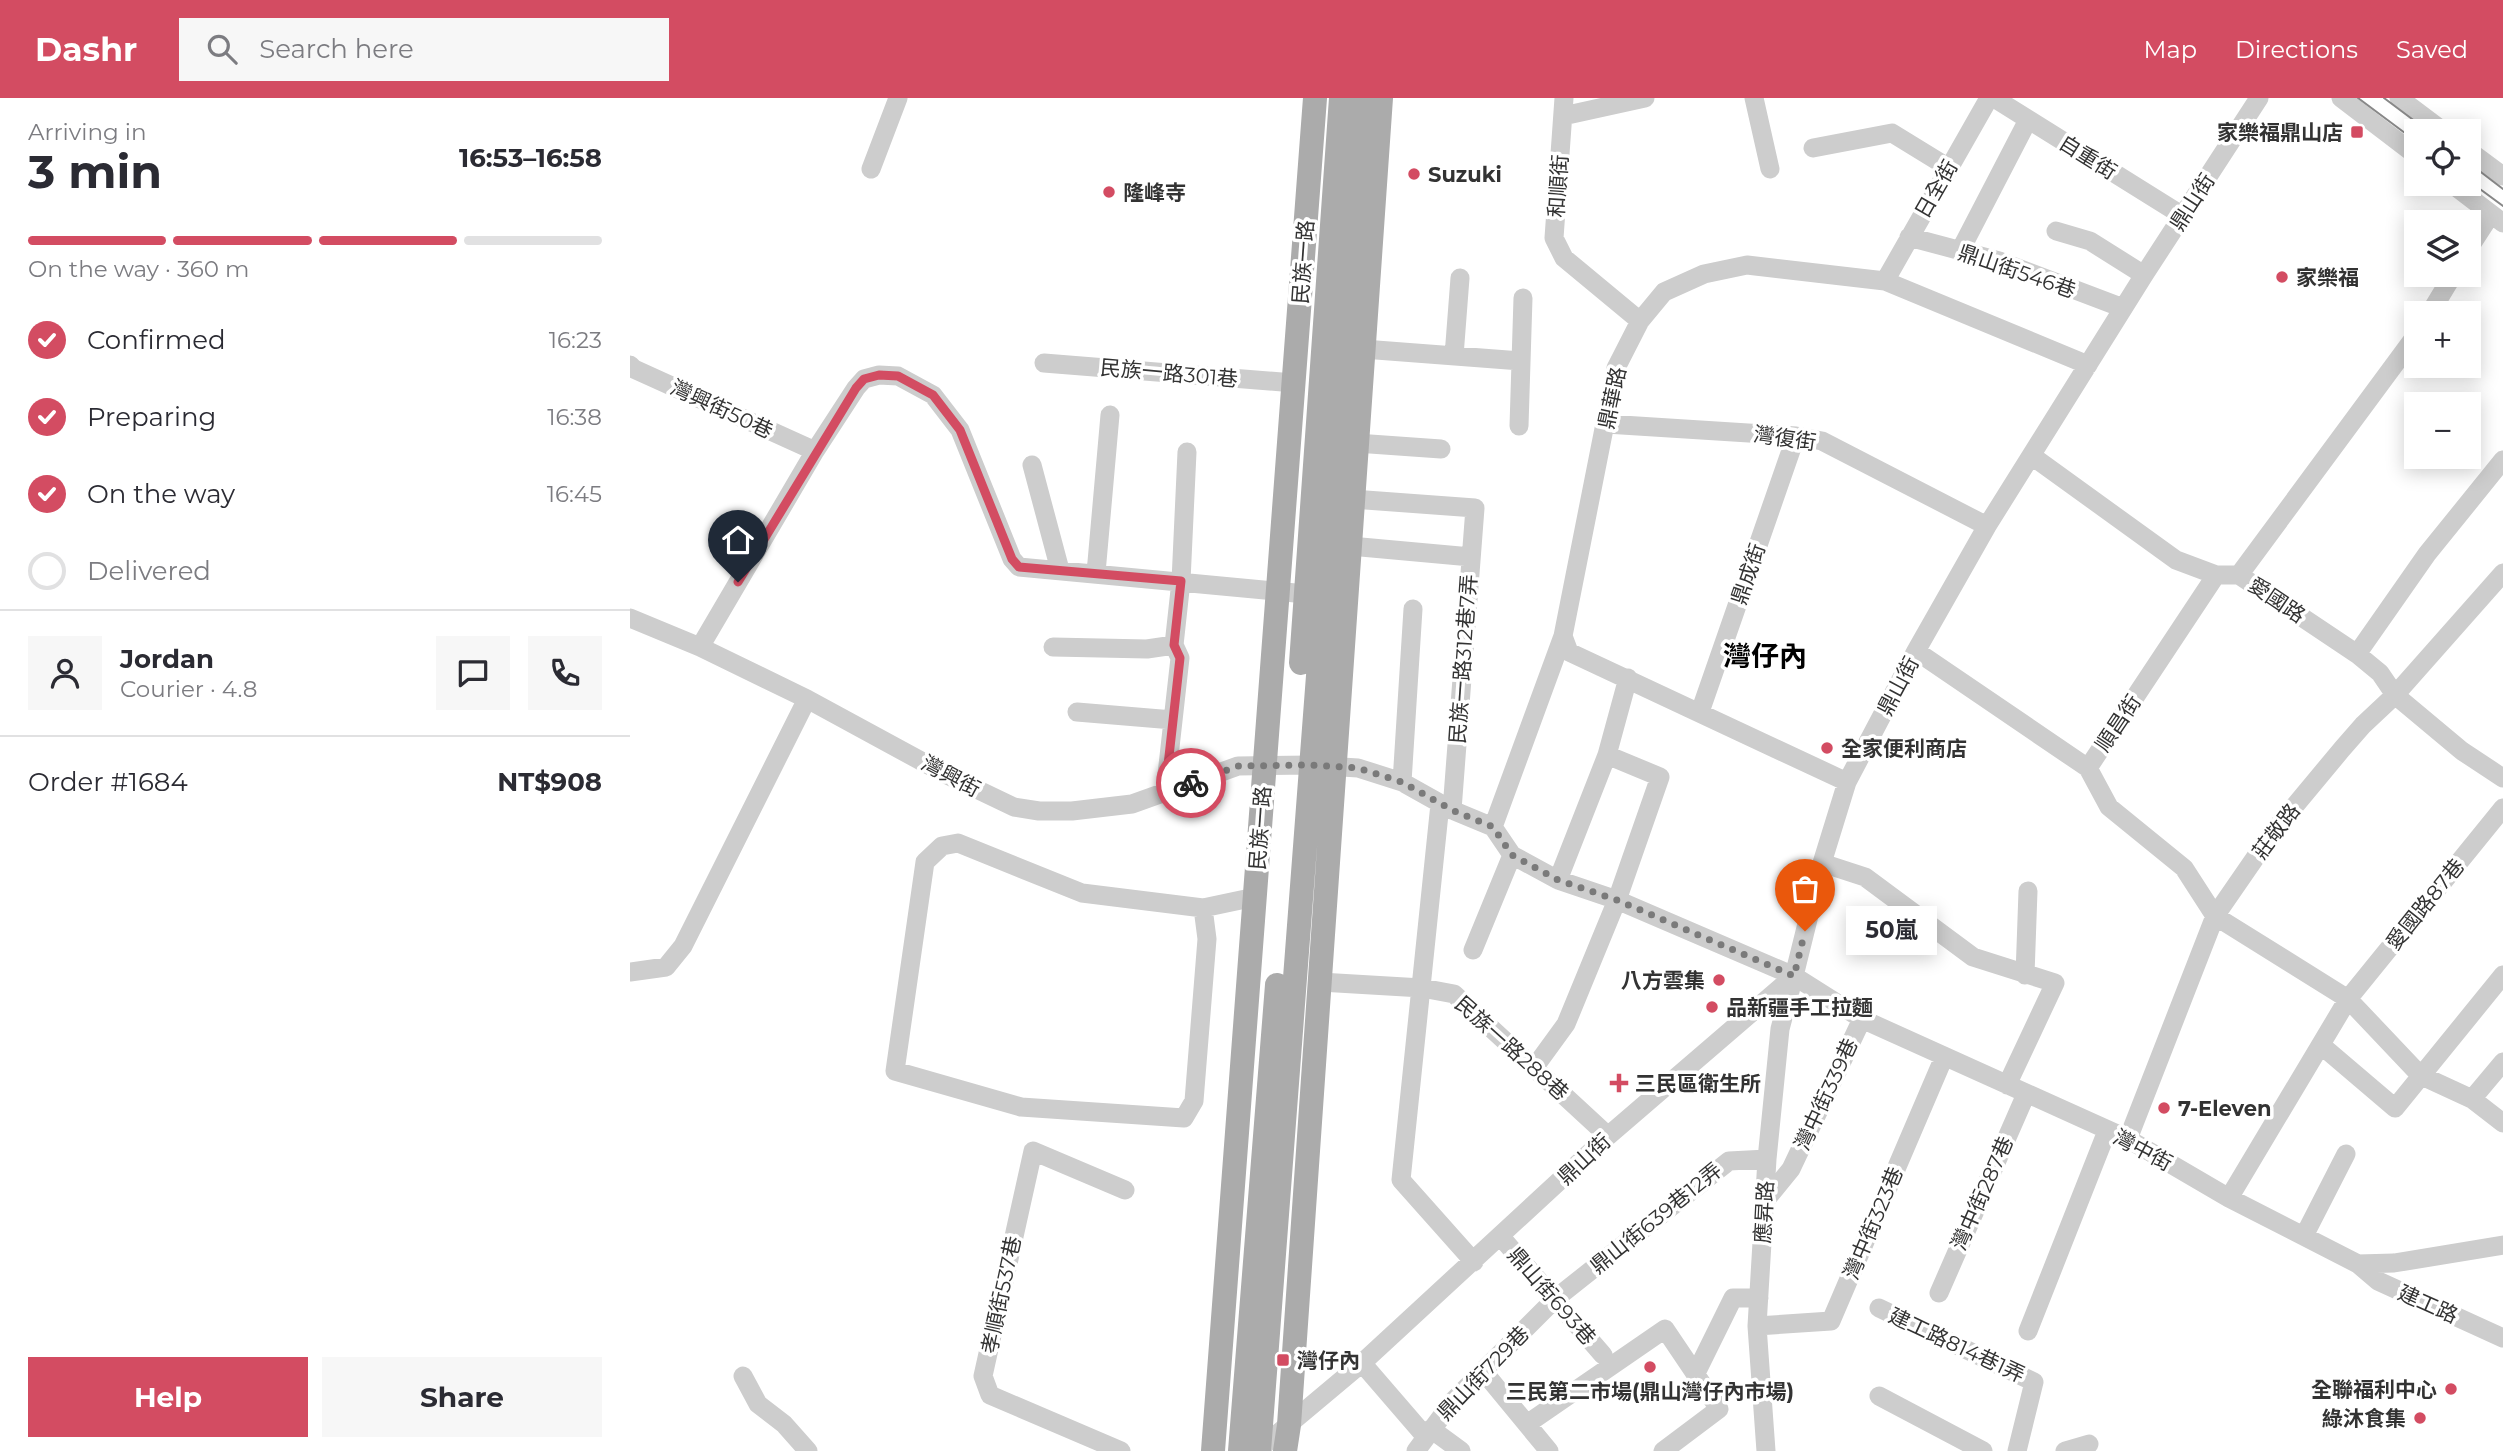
<!DOCTYPE html>
<meta charset="utf-8">
<style>
body{margin:0;font-family:Montserrat,"Noto Sans TC",sans-serif;background:#f7f7f7;color:#2b2b33;height:100vh;display:flex;flex-direction:column;font-size:26px;white-space:nowrap}
*{box-sizing:border-box;margin:0}
p{font-size:23px;color:#7c7c81}
.icon{flex:none;width:38px;height:38px;fill:none;stroke:currentColor;stroke-width:2;stroke-linecap:round;stroke-linejoin:round}
.map{position:relative;flex:1;overflow:hidden}
.side{display:flex;flex-direction:column;background:#fff;width:630px}
.side>*{flex:none}
.fabs{position:absolute;left:1774px;top:21px;display:grid;gap:14px}
.fabs a{display:grid;place-items:center;width:77px;height:77px;border-radius:0px;background:#fff;box-shadow:0 4px 18px #0003;font-size:35px}
.pin{position:absolute;display:grid;place-items:center;width:60px;height:60px;color:#fff;margin:-72px -30px;border-radius:50% 50% 50% 0;rotate:-45deg;box-shadow:0 0 7px #0007}
.pin .icon{rotate:45deg}
.courier{position:absolute;display:grid;place-items:center;width:70px;height:70px;margin:-35px;border:5px solid #d34c62;border-radius:50%;background:#fff;color:#222;box-shadow:0 2px 9px #0007}
.bubble{position:absolute;height:49px;border-radius:0px;background:#fff;box-shadow:0 4px 18px #0003;font-size:23px;font-weight:700;line-height:49px;text-align:center}
.head em{font-style:normal;font-weight:700}
.head div{display:flex;flex-direction:column-reverse}
.head{display:flex;align-items:center;justify-content:space-between;height:119px;padding:0 28px}
h1{font-size:46px;font-weight:700;line-height:52px}
.bar{display:grid;grid-template-columns:repeat(4,1fr);gap:10px 7px;align-content:center;height:84px;padding:0 28px}
.bar i{height:9px;border-radius:5px;background:#e1e1e2}
.bar .active{background:#d34c62}
.bar p{grid-column:span 4}
.line{display:flex;align-items:center;gap:18px;padding:0 28px;border-top:2px solid #e1e1e2}
.line div{flex:1}
.round{display:grid;place-items:center;flex:none;width:74px;height:74px;border-radius:0px;background:#f7f7f7}
ol{padding:0 28px;list-style:none}
li{display:flex;align-items:center;gap:21px;height:77px}
li p{margin-inline-start:auto}
li .icon{padding:7px;border-radius:50%;background:#d34c62;color:#fff;stroke-width:4}
li:last-child{color:#7c7c81}
li i{width:38px;height:38px;border:4px solid #e1e1e2;border-radius:50%}
.cta{display:flex;gap:14px;margin-top:auto;padding:14px 28px}
.cta a{flex:1;height:80px;border-radius:0px;background:#d34c62;color:#fff;font-size:28px;font-weight:700;line-height:80px;text-align:center}
.cta a+a{background:#f7f7f7;color:#2b2b33}
header{display:flex;align-items:center;gap:42px;box-sizing:border-box;height:98px;padding:0 35px;background:#d34c62;color:#fff}
header strong{font-size:33px}
nav{display:flex;gap:38px;margin-inline-start:auto;font-size:24px}
.search{width:490px;height:63px;background:#f7f7f7;display:flex;align-items:center;gap:18px;box-sizing:border-box;padding:0 24px;border-radius:0px;color:#7c7c81;font-size:26px}
main{display:flex;flex:1;min-height:0}
.map>svg:first-child{display:block}
.lines{fill:none;stroke-linecap:round;stroke-linejoin:round}
.minor{stroke:#cdcdcd;stroke-width:19}
.major{stroke:#ababab;stroke-width:24}
.tram{stroke:#888;stroke-width:2}
.done{stroke:#7a7a7a;stroke-width:7;stroke-dasharray:0 12.6}
.route{stroke:#d34c62;stroke-width:9}
.poi-dot{fill:#d34c62;stroke:#fff;stroke-width:2.5}
.labels{text-anchor:middle;dominant-baseline:central;stroke-width:7;stroke-linejoin:round;paint-order:stroke}
.poi-label{font-size:21px;font-weight:bold;fill:#333;stroke:#fff;text-anchor:start}
.street-label{font-size:21px;fill:#333;stroke:#fff}
.district-label{font-size:28px;font-weight:bold;fill:#000;stroke:#fff}
</style>
<header>
<strong>Dashr</strong>
<div class="search"><svg class="icon" aria-label="search" viewBox="0 0 24 24"><circle cx="10" cy="10" r="6"/><path d="M15 15l6 6"/></svg>Search here</div>
<nav><a>Map</a><a>Directions</a><a>Saved</a></nav>
</header>
<main>
<section class="side">
<div class="head"><div><h1>3 min</h1><p>Arriving in</p></div><em>16:53–16:58</em></div>
<div class="bar"><i class="active"></i><i class="active"></i><i class="active"></i><i></i><p>On the way · 360 m</p></div>
<ol>
<li><svg class="icon" aria-label="check" viewBox="0 0 24 24"><path d="M5 12l5 5 9-10"/></svg>Confirmed<p>16:23</p></li>
<li><svg class="icon" aria-label="check" viewBox="0 0 24 24"><path d="M5 12l5 5 9-10"/></svg>Preparing<p>16:38</p></li>
<li><svg class="icon" aria-label="check" viewBox="0 0 24 24"><path d="M5 12l5 5 9-10"/></svg>On the way<p>16:45</p></li>
<li><i></i>Delivered</li>
</ol>
<div class="line" style="height:126px"><a class="round"><svg class="icon" aria-label="person" viewBox="0 0 24 24"><circle cx="12" cy="8" r="4"/><path d="M4 21q1-7 8-7t8 7"/></svg></a><div><b>Jordan</b><p>Courier · 4.8</p></div><a class="round"><svg class="icon" aria-label="chat" viewBox="0 0 24 24"><path d="M4 5h16v11H9l-5 4z"/></svg></a><a class="round"><svg class="icon" aria-label="phone" viewBox="0 0 24 24"><path d="M5 4h4l2 5-3 2q2 4 5 5l2-3 5 2v4C11 20 4 13 5 4z"/></svg></a></div>
<div class="line" style="height:91px"><div>Order #1684</div><b>NT$908</b></div>
<div class="cta"><a>Help</a><a>Share</a></div>
</section>
<div class="map">
<svg width="1873" height="1353" viewBox="0 0 1873 1353">
<rect width="100%" height="100%" fill="#fff"/>
<g class="lines">
<path class="minor" d="M934 0 924 140 934 160 1010 223
M1124 0 1140 71
M1364 0 1553 118
M1711 0 1787 58
M1769 0 1813 33
M933 18 1015 0
M1183 50 1262 35 1319 70
M1839 53 1873 78
M241 71 268 0
M1822 86 1873 125
M1426 133 1460 143 1514 177
M1279 139 1369 163 1493 210
M1839 150 1861 116
M1330 153 1398 22
M1255 183 1359 0
M1800 215 1823 177
M733 251 891 263
M824 258 830 180
M414 265 664 285
M0 267 4 271 185 353
M976 326 1166 338 1192 343 1357 428
M889 328 893 200
M726 345 811 351
M1402 358 1546 462 1586 477H1609L1727 556 1750 575 1765 597 1832 653 1873 680
M402 367 430 472
M722 401 845 410 822 712
M720 448 841 459
M466 475 480 317
M1609 477 1787 236
M0 520 70 549 177 601 315 676 384 709 409 713H442L502 706 608 668 680 667 728 670 772 684 822 712 863 729 882 757 928 782 987 802 1164 878 1232 921 1498 1041 1599 1100 1728 1166 1764 1165 1873 1147
M70 549 185 353 226 290 234 281 249 277 268 278 303 297 330 332 382 461 389 469 676 496
M423 549 517 551 544 547
M1286 553 1458 670 1586 477
M1727 556 1797 456 1873 362
M447 614 543 622
M1070 614 1166 338
M1458 670 1479 709 1554 770 1585 818 1718 901 1790 977 1842 1001 1873 1025
M772 684 783 511
M1217 684 939 554 933 538 986 270 1010 223 1034 194 1074 176 1117 167 1255 183 1458 267
M535 694 550 560 544 547 551 483 557 354
M810 706 771 1082 844 1164
M863 729 933 538
M1192 765 1235 779 1343 859 1425 885 1377 987
M928 782 977 657 998 580
M573 810 577 841 564 1003 554 1020 391 1009 265 973 295 764 312 748 328 745 452 795 573 810 625 799
M843 852 882 757
M0 874 36 869 53 848 177 601
M1395 877 1398 793
M690 884 792 890 824 896 978 1038
M1691 947 1765 1010 1873 877
M904 970 936 926 987 802 1030 679 977 657
M1842 1001 1873 964
M1498 1041 1585 818 1643 734 1712 651 1733 627 1765 597 1873 475
M1599 1100 1718 901 1873 710
M1134 1104 1161 1071 1232 921
M1674 1138 1716 1056
M871 1139 973 1257
M1728 1166 1748 1183 1873 1240
M1309 1195 1396 996
M1249 1210 1404 1284 1387 1353
M1127 1228 1201 1223 1314 959
M1398 1233 1477 1033
M732 1265 795 1338
M853 1273 919 1353
M1066 1275 1103 1200H1129
M113 1278 128 1306 154 1326 178 1353
M1249 1298 1353 1353
M897 1326 1035 1231 1089 1311 1033 1353
M801 1331 831 1353
M491 1353 360 1297 353 1278 403 1053 495 1092
M627 1353 732 1265 978 1038 1164 878 1192 765 1217 684 1286 553 1357 428 1514 177 1629 0
M786 1353 823 1303 925 1201 1099 1063 1137 1061
M1136 1353 1127 1228 1137 1061 1150 931 1164 878
M1435 1353 1459 1346"/>
<path class="major" d="M671 565 711 0
M583 1353 685 0
M610 1353 647 887
M629 1353 732 0
M655 1353 659 1327 751 0"/>
<path class="tram" d="M1728 0 1787 44
M1754 0 1798 33
M1839 65 1873 91
M1839 83 1873 108"/>
</g>
<g class="lines">
<path class="done" d="M561 685 608 668 680 667 728 670 772 684 822 712 863 729 882 757 928 782 987 802 1164 878 1175 833"/>
<path class="route" d="M108 484 226 290 234 281 249 277 268 278 303 297 330 332 382 461 389 469 551 483 544 547 550 560 535 694 561 685"/>
</g>
<g class="poi-dot">
<rect x="1720" y="27" width="14" height="14" rx="3.5"/>
<circle cx="784" cy="76" r="7"/>
<circle cx="479" cy="94" r="7"/>
<circle cx="1652" cy="179" r="7"/>
<circle cx="1197" cy="650" r="7"/>
<circle cx="1089" cy="882" r="7"/>
<circle cx="1082" cy="909" r="7"/>
<path d="M985.5 974.5h7v7h7v7h-7v7h-7v-7h-7v-7h7z"/>
<circle cx="1534" cy="1010" r="7"/>
<rect x="646" y="1255" width="14" height="14" rx="3.5"/>
<circle cx="1020" cy="1269" r="7"/>
<circle cx="1821" cy="1291" r="7"/>
<circle cx="1790" cy="1320" r="7"/>
</g>
<g class="labels">
<g class="poi-label">
<text x="1713" y="34" text-anchor="end">家樂福鼎山店</text>
<text x="798" y="76">Suzuki</text>
<text x="493" y="94">隆峰寺</text>
<text x="1666" y="179">家樂福</text>
<text x="1211" y="650">全家便利商店</text>
<text x="1075" y="882" text-anchor="end">八方雲集</text>
<text x="1096" y="909">品新疆手工拉麵</text>
<text x="1005" y="985">三民區衛生所</text>
<text x="1548" y="1010">7-Eleven</text>
<text x="667" y="1262">灣仔內</text>
<text x="1807" y="1291" text-anchor="end">全聯福利中心</text>
<text x="1020" y="1293" text-anchor="middle">三民第二市場(鼎山灣仔內市場)</text>
<text x="1776" y="1320" text-anchor="end">綠沐食集</text>
</g>
<g class="street-label">
<text transform="translate(1458 59) rotate(32)">自重街</text>
<text transform="translate(928 88) rotate(-86)">和順街</text>
<text transform="translate(1306 91) rotate(-60)">日全街</text>
<text transform="translate(1562 104) rotate(-57)">鼎山街</text>
<text transform="translate(673 164) rotate(-86)">民族一路</text>
<text transform="translate(1387 173) rotate(19)">鼎山街546巷</text>
<text transform="translate(539 275) rotate(5)">民族一路301巷</text>
<text transform="translate(982 300) rotate(-78)">鼎華路</text>
<text transform="translate(92 311) rotate(25)">灣興街50巷</text>
<text transform="translate(1155 340) rotate(8)">灣復街</text>
<text transform="translate(1118 476) rotate(-71)">鼎成街</text>
<text transform="translate(1647 502) rotate(34)">愛國路</text>
<text transform="translate(833 561) rotate(-86)">民族一路312巷7弄</text>
<text transform="translate(1268 588) rotate(-62)">鼎山街</text>
<text transform="translate(1488 625) rotate(-56)">順昌街</text>
<text transform="translate(321 678) rotate(28)">灣興街</text>
<text transform="translate(630 730) rotate(-86)">民族一路</text>
<text transform="translate(1646 733) rotate(-53)">莊敬路</text>
<text transform="translate(1795 806) rotate(-51)">愛國路87巷</text>
<text transform="translate(882 950) rotate(42)">民族一路288巷</text>
<text transform="translate(1196 996) rotate(-65)">灣中街339巷</text>
<text transform="translate(1513 1052) rotate(28)">灣中街</text>
<text transform="translate(954 1061) rotate(-43)">鼎山街</text>
<text transform="translate(1352 1095) rotate(-66)">灣中街287巷</text>
<text transform="translate(1134 1114) rotate(-87)">應昇路</text>
<text transform="translate(1026 1120) rotate(-39)">鼎山街639巷12弄</text>
<text transform="translate(1243 1125) rotate(-67)">灣中街323巷</text>
<text transform="translate(371 1197) rotate(-78)">孝順街537巷</text>
<text transform="translate(922 1198) rotate(49)">鼎山街693巷</text>
<text transform="translate(1798 1206) rotate(24)">建工路</text>
<text transform="translate(1327 1247) rotate(25)">建工路814巷1弄</text>
<text transform="translate(853 1275) rotate(-46)">鼎山街729巷</text>
</g>
<g class="district-label">
<text x="1135" y="558">灣仔內</text>
</g>
</g>
</svg>
<div class="fabs">
<a><svg class="icon" aria-label="locate" viewBox="0 0 24 24"><circle cx="12" cy="12" r="6"/><path d="M12 2v4M12 18v4M2 12h4M18 12h4"/></svg></a>
<a><svg class="icon" aria-label="layers" viewBox="0 0 24 24"><path d="M12 4l9 5-9 5-9-5zM3 14l9 5 9-5"/></svg></a>
<a>+</a>
<a>−</a>
</div>
<div class="pin" style="left:1175px;top:833px;background:#ea580c"><svg class="icon" aria-label="bag" viewBox="0 0 24 24"><path d="M5 8h14l-1 12H6zM9 8a3 3 0 0 1 6 0"/></svg></div>
<div class="pin" style="left:108px;top:484px;background:#1f2937"><svg class="icon" aria-label="home" viewBox="0 0 24 24"><path d="M3 11l9-7 9 7M6 9v11h12V9"/></svg></div>
<div class="courier" style="left:561px;top:685px"><svg class="icon" aria-label="bike" viewBox="0 0 24 24"><circle cx="6" cy="16" r="4"/><circle cx="18" cy="16" r="4"/><path d="M6 16l4-8h5l3 8M10 8l3 8H6M13 5h3"/></svg></div>
<div class="bubble" style="left:1216px;top:808px;width:91px">50嵐</div>
</div>
</main>
